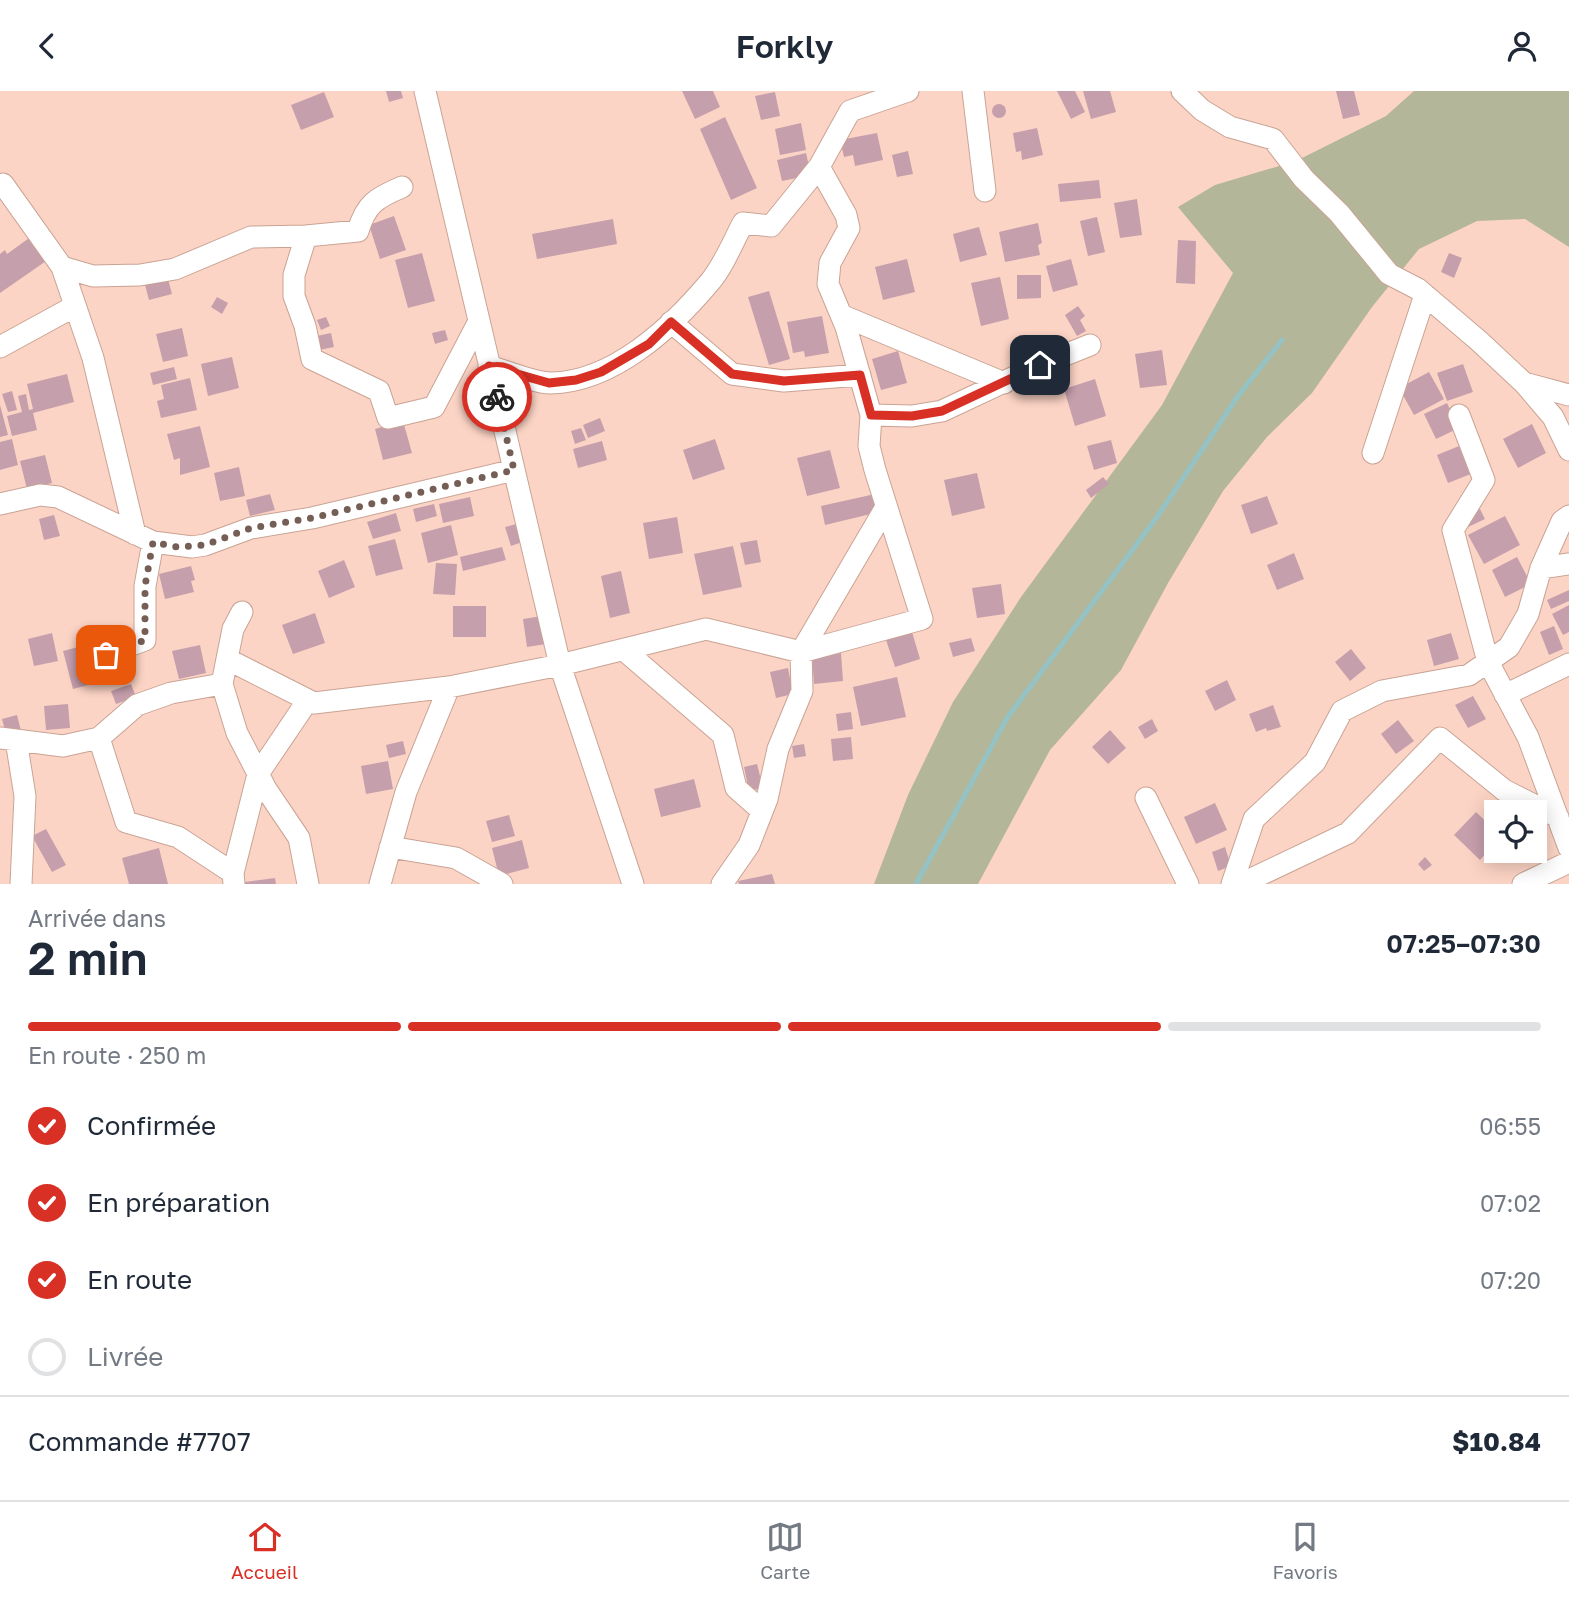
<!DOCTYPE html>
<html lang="fr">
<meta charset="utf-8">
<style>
body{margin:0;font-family:"Golos Text",sans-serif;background:#f2f2f3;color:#1f2937;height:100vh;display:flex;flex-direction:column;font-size:26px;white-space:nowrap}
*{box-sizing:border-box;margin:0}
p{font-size:23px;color:#747a83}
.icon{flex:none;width:38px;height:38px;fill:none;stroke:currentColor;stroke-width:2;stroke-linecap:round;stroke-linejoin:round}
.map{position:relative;height:793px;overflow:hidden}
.side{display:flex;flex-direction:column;background:#fff;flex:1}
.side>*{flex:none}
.fabs{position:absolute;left:1484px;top:709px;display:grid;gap:14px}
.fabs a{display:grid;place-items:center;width:63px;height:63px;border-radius:0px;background:#fff;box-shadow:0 4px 18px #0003;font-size:35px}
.pin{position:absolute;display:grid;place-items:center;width:60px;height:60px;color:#fff;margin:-30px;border-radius:14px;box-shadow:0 4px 10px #0006}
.courier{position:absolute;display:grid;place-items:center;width:70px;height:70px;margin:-35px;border:5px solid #d93025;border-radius:50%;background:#fff;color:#222;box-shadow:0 2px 9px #0007}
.overview em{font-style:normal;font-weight:600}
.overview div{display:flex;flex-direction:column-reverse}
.overview{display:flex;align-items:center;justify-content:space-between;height:119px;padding:0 28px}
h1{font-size:46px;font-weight:600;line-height:52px}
.bar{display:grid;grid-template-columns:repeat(4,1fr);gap:10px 7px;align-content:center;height:84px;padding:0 28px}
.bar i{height:9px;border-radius:5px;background:#e0e1e3}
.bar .on{background:#d93025}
.bar p{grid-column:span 4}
.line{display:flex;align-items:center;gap:18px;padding:0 28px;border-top:2px solid #e0e1e3}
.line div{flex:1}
ol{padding:0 28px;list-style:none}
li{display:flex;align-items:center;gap:21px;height:77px}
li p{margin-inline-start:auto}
li .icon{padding:7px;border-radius:50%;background:#d93025;color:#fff;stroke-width:4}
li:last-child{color:#747a83}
li i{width:38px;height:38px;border:4px solid #e0e1e3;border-radius:50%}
header{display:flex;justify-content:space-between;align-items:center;height:91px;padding:0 28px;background:#fff;font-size:32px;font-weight:600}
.tabs{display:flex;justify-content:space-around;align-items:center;height:98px;border-top:2px solid #e0e1e3;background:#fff;font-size:19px;color:#747a83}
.tabs a{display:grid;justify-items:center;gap:4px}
.tabs .on{color:#d93025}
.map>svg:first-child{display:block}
.green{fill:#b3b698}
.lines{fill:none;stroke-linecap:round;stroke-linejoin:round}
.stream{stroke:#95c2c4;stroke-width:5}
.building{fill:#c69fac}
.minor-casing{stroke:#c9a394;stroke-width:23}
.minor{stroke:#fff;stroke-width:21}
.done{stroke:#755e56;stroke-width:7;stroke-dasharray:0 12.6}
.route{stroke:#d93025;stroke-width:9}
</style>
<header><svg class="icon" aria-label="back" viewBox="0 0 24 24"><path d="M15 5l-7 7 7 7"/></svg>Forkly<svg class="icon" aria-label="person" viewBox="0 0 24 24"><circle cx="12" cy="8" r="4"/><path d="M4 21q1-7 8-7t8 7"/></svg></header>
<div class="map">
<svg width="1569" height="793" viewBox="0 0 1569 793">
<rect width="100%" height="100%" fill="#fcd4c5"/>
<path class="green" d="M1414 0H1569V156L1525 128 1477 130 1419 158 1372 216 1312 302 1267 346 1223 400 1168 492 1121 579 1050 659 978 793H874L908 704 953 611 1021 506 1162 314 1233 182 1178 116 1215 94 1296 70 1386 25Z"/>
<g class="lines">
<path class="stream" d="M916 793 1007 627 1157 426 1238 305 1282 249"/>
</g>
<path class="building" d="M386 0H401L403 7 389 11Z
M682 0H713L720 16 695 28Z
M1057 0H1075L1085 21 1071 28Z
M1083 0H1110L1116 21 1091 28Z
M1336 0H1354L1360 24 1343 28Z
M324 1 334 26 301 39 291 14Z
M775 1 780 25 761 29 755 5Z
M992 20a7 7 0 1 1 14 0a7 7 0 1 1-14 0Z
M725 26 757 97 731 109 700 38Z
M801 32 806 59 780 64 775 38Z
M1037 37 1043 64 1022 69 1021 60 1016 61 1013 42Z
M877 42 883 69 855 75 853 64 844 66 840 49Z
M908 60 913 83 897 86 892 64Z
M806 62 811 84 782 90 777 69Z
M1099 89 1101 107 1060 111 1058 93Z
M1137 108 1142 144 1120 147 1114 112Z
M394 125 406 159 380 168 369 134Z
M1097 126 1105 161 1088 165 1080 130Z
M613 128 617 153 537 168 532 143Z
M1038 132 1042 152 1038 154 1040 164 1005 171 999 141Z
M979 136 987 164 960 171 953 143Z
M32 145 49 168 0 202V163L5 159 7 163Z
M1178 149 1196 150 1195 193 1176 192Z
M422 162 435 210 408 217 395 169Z
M1449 162 1462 167 1454 187 1441 181Z
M907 168 915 201 883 209 875 176Z
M1071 168 1078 194 1053 201 1046 175Z
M167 184 172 203 149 209 144 190Z
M1017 184H1041V207L1017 208Z
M1000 186 1009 228 981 235 971 192Z
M769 200 790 268 769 274 748 206Z
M217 206 228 212 222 223 211 216Z
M1078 215 1085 225 1080 229 1086 240 1077 245 1065 224Z
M822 225 829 262 805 266 804 260 793 262 787 231Z
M326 226 330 235 321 239 317 229Z
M182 237 188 265 163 271 156 243Z
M445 239 448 249 435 253 432 242Z
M331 242 334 256 314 260 312 246Z
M1162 259 1167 294 1140 297 1135 263Z
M898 260 907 292 881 299 872 268Z
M232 266 239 297 208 305 201 273Z
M1463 273 1473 301 1447 310 1437 282Z
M174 276 177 288 153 294 150 282Z
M1429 281 1444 308 1414 324 1399 297Z
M67 283 74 311 33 322 37 339 12 345 7 325 22 321 18 305 26 303 29 319 33 318 27 293Z
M190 287 197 319 161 327 157 310 164 308 161 294Z
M1095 288 1106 325 1075 335 1064 298Z
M12 300 17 319 8 321 2 303Z
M1447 312 1459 337 1436 348 1424 323Z
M0 314 8 344 0 346Z
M600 327 605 340 588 347 583 334Z
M403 330 412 362 383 369 375 338Z
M1532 333 1546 362 1518 377 1503 348Z
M200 335 210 376 180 384V367L174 369 167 343Z
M581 337 586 349 575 353 571 340Z
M12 348 18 374 0 379V351Z
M715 348 725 378 693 389 683 359Z
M1111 349 1117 372 1094 379 1087 355Z
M602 350 607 369 578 377 573 358Z
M1464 353 1476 381 1448 392 1437 364Z
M830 359 840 397 807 405 797 367Z
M45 364 52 392 27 398 20 370Z
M239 376 245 405 220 410 214 382Z
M977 382 985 417 952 425 944 389Z
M1103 386 1109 393 1091 407 1086 399Z
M270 403 275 419 250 425 246 409Z
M875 403 879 421 825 434 821 415Z
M1267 405 1278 433 1251 443 1241 414Z
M470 406 474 425 443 432 439 413Z
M434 413 437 425 416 431 413 418Z
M1480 418 1485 428 1466 437 1462 427Z
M396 422 401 440 373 448 367 431Z
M54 424 60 445 44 449 39 428Z
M1505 425 1520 454 1484 473 1468 444Z
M677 426 683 462 649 468 643 432Z
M520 432 525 450 511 455 505 436Z
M451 434 458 464 428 472 421 442Z
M395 448 403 478 376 485 368 455Z
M757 449 761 471 745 474 740 452Z
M733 455 742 496 703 504 694 463Z
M502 456 506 469 463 480 460 466Z
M1294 462 1304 488 1277 499 1267 474Z
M1517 466 1531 493 1505 506 1492 479Z
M344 469 355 496 329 507 318 480Z
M436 472 457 473 455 504 433 503Z
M191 475 195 489 191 490 194 501 165 508 159 483Z
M621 480 630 522 610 527 601 485Z
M1001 493 1005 523 977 527 972 497Z
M1569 499V510L1551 518 1547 509Z
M1569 514V541L1563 544 1552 523Z
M453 515H486V546H453Z
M315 522 325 552 293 563 282 534Z
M542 525 546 553 527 556 523 528Z
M1554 535 1563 558 1549 564 1540 541Z
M912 541 920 568 895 576 886 549Z
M52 542 58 570 34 575 28 548Z
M1451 542 1459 568 1434 575 1427 549Z
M971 547 975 560 953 566 949 552Z
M97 551 107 589 73 598 63 560Z
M200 554 206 582 179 588 172 560Z
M1351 558 1366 577 1350 590 1335 571Z
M841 562 843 590 814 593 812 565Z
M788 577 793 603 776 607 770 581Z
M897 586 906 626 861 635 853 596Z
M1227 589 1236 609 1215 620 1205 600Z
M131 593 136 606 116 613 111 600Z
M1473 605 1486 628 1468 637 1455 614Z
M68 613 70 637 46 639 44 615Z
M1273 614 1281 636 1267 640 1266 637 1256 641 1249 623Z
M851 621 853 638 838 640 836 623Z
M17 624 21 640 6 643 2 628Z
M1152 628 1158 640 1145 648 1138 636Z
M1398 629 1414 650 1396 663 1381 643Z
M1110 639 1126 657 1108 673 1092 656Z
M851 646 853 668 833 670 831 648Z
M403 650 406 663 389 667 386 654Z
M804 653 806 665 794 667 792 655Z
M388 670 393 698 366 703 361 675Z
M757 673 763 697 749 700 744 676Z
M694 688 701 716 661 726 654 698Z
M1215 712 1227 739 1196 753 1184 726Z
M1476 721 1496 740V752L1480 769 1454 744Z
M509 724 515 745 492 751 486 730Z
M46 738 66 774 52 781 32 745Z
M522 749 529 777 499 785 492 757Z
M1225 756 1231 775 1218 780 1212 761Z
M159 757 168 793H129L122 767Z
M1425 766 1432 774 1424 780 1418 773Z
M772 783 775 793H739L738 790Z
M275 787 276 793H245V791Z"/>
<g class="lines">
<g class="minor-casing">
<path id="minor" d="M425 0 560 574 633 793
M973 0 985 100
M1182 0 1202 19 1230 36 1273 48 1304 88 1339 122 1389 183 1418 198 1479 250 1524 292 1553 326 1569 359
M3 93 62 176 93 267 135 443
M306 145 294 184V205L305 235 312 268 379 300 388 327 434 316 479 230
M62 176 93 185 140 184 175 178 251 146 306 145 358 140C366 113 376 107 402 96
M841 224 1004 292
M671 231 732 283 784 290 860 284
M0 256 75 215
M489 275C506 280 534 292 551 292 613 291 671 237 709 192 723 176 733 151 743 132L771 135 819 76 850 20 908 0
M1524 292 1569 304
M871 324 912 325 942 320 1040 274 1090 254
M1459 324 1484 389 1453 439 1488 571 1528 646 1569 757
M1373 362 1425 204
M0 413 40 404 58 406 153 451 192 456 205 454 251 437 312 427 514 379
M1541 477 1569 473
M242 521 233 538 222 593 237 642 266 698 299 747 308 793
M624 559 723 644 736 697 762 720
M106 563 145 549V495L153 451
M227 568 314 612 449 596
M1505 604 1569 573
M0 647 63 655 99 647 137 614 171 602 222 593
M99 647 126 731 178 746 233 782
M16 649 25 705 21 793
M1146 707 1188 793
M390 756 456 767 502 793
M234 793 233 782 258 683 308 609
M380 793 406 701 449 596 560 574 706 538 801 561 922 528 875 379 869 355 871 324 846 236 828 193 830 172 849 137 846 124 819 76
M722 793 749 754 767 708 778 658 802 600 801 561 886 416
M1232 793 1254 728 1315 671 1342 620 1382 600 1469 584 1509 556 1528 523 1541 477 1562 430 1569 425
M1241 793 1348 742 1440 647 1504 699 1558 726
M1523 793 1569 771"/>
</g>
<use href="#minor" class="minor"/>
</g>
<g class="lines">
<path class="done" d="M106 564 145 549V495L153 451 177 456 205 454 251 437 312 427 514 379 497 306"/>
<path class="route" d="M497 306 489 275 549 292 576 289 601 281 649 253 671 231 732 283 784 290 860 284 871 324 912 325 942 320 1040 274"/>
</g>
</svg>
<div class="fabs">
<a><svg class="icon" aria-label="locate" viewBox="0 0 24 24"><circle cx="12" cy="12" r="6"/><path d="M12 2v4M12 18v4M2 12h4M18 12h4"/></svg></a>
</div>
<div class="pin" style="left:106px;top:564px;background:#ea580c"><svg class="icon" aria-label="bag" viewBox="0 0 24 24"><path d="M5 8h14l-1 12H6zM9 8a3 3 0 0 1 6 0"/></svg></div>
<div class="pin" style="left:1040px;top:274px;background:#1f2937"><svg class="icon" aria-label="home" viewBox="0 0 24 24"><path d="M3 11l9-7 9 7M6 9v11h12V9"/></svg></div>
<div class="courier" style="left:497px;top:306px"><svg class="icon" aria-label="bike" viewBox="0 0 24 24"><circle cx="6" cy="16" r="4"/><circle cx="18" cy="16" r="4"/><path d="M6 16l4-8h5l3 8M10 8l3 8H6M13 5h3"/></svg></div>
</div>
<section class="side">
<div class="overview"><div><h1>2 min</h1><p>Arrivée dans</p></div><em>07:25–07:30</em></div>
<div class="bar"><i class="on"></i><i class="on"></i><i class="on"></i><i></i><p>En route · 250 m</p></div>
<ol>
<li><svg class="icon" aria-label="check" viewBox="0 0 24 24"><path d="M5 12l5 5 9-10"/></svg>Confirmée<p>06:55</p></li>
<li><svg class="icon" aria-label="check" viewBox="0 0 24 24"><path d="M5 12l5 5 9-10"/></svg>En préparation<p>07:02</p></li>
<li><svg class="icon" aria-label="check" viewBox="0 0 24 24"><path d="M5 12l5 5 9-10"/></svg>En route<p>07:20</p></li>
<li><i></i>Livrée</li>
</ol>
<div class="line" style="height:91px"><div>Commande #7707</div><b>$10.84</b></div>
</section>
<nav class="tabs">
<a class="on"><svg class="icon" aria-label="home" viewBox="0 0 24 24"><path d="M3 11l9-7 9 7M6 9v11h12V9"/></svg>Accueil</a>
<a><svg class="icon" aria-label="map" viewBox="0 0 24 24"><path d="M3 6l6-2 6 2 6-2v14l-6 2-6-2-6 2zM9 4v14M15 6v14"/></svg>Carte</a>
<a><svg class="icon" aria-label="saved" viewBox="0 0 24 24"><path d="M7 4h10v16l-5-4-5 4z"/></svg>Favoris</a>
</nav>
